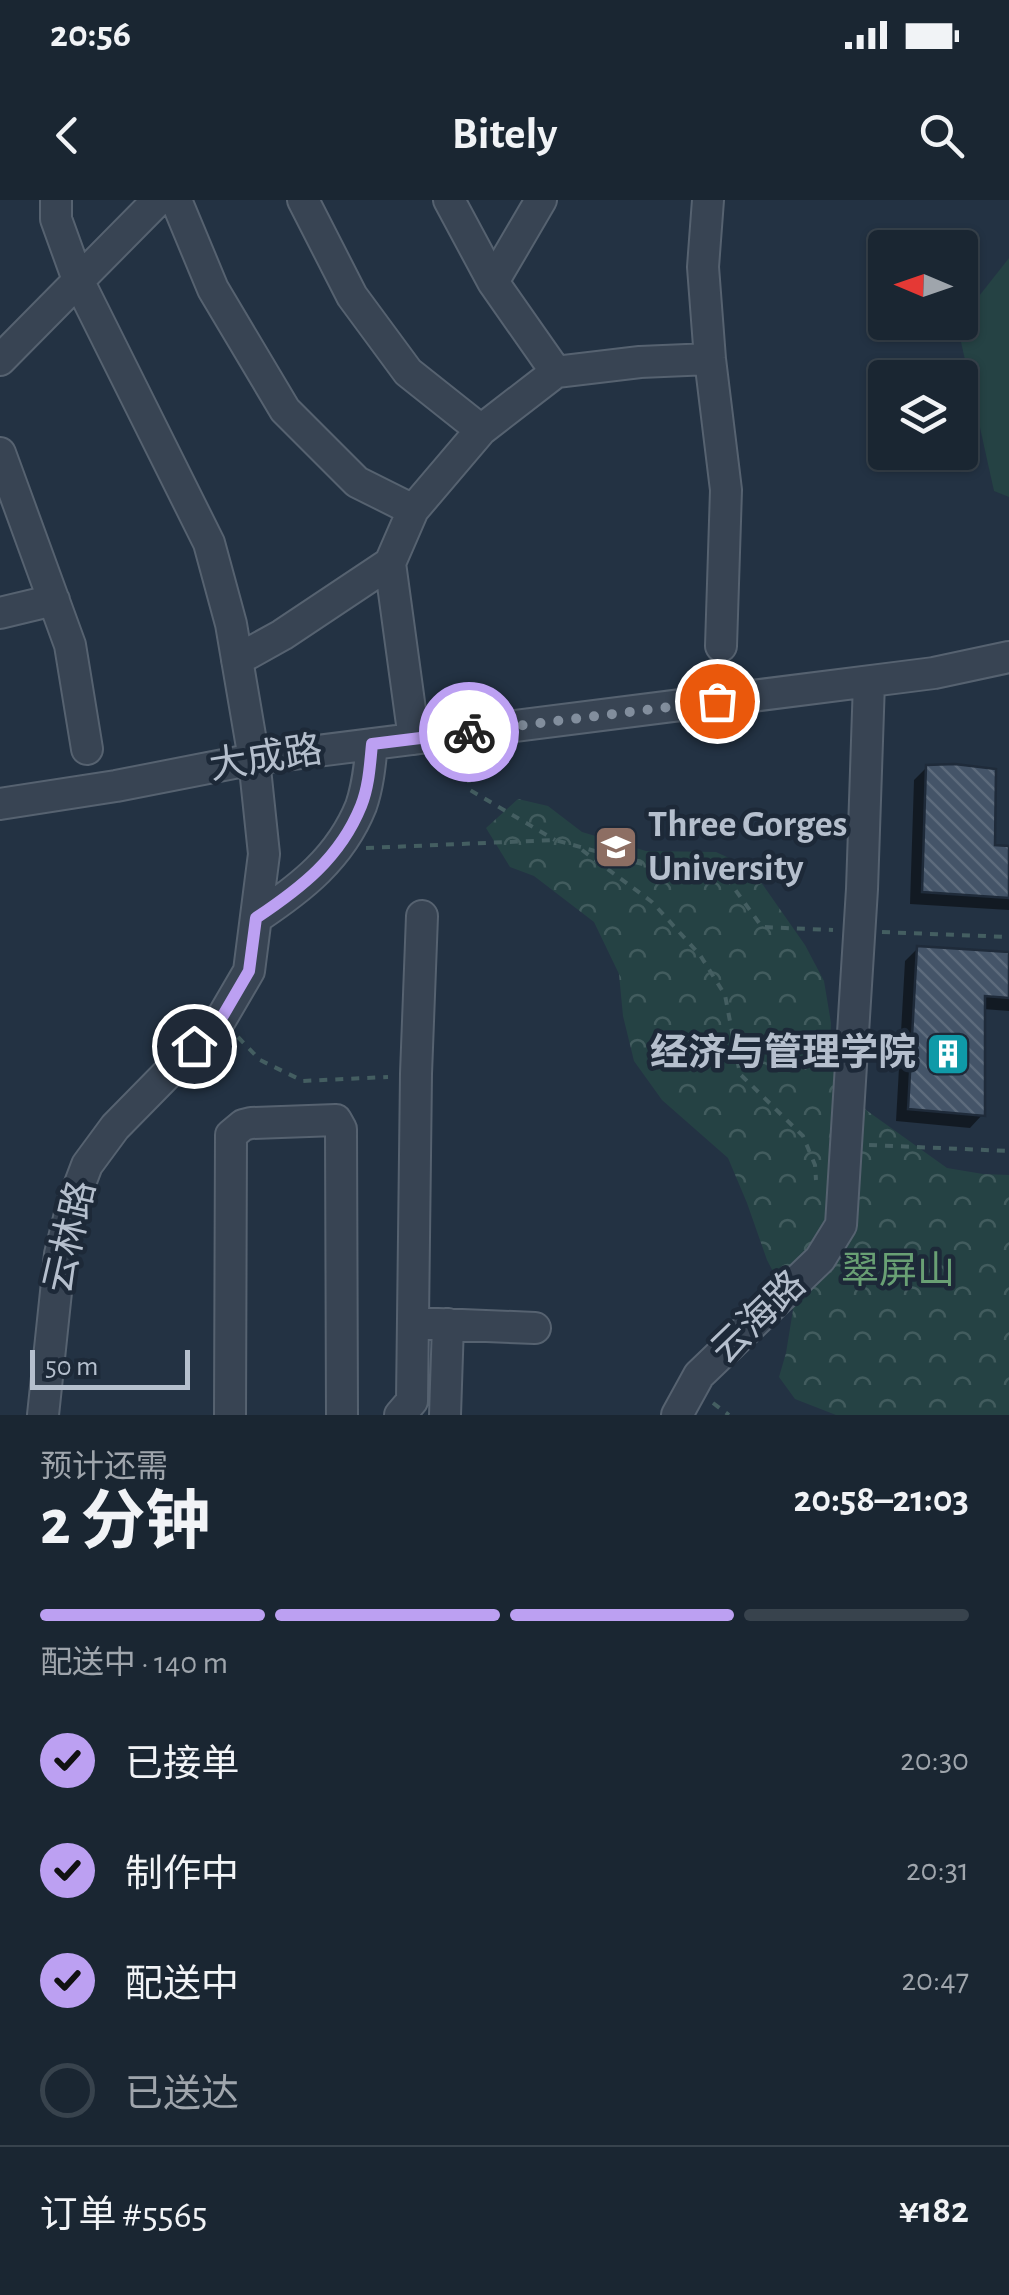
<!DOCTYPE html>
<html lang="zh">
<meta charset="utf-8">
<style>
body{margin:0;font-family:"Alegreya Sans","Noto Sans SC",sans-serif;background:#27323e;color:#f1f3f6;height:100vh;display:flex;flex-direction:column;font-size:38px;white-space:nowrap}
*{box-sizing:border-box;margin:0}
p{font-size:32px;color:#9fa5ac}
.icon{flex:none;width:55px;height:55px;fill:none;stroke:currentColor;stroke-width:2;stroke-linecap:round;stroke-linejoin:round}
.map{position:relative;height:1215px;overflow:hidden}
.details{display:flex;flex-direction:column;background:#1a2632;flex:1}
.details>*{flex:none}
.needle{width:65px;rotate:272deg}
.buttons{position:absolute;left:868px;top:30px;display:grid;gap:20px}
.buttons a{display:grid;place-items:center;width:110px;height:110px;border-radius:10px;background:#1a2632;box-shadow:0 2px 8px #0004,0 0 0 2px #38434d;font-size:50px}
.scale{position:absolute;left:30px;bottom:25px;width:160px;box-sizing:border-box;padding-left:10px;border:5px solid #b5bfcd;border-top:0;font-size:28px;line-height:35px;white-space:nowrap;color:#b5bfcd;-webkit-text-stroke:8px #1d2938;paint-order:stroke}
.pin{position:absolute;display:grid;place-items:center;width:85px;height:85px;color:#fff;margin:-42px;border:5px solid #fff;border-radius:50%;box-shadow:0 2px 10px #0007}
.courier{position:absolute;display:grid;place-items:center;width:100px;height:100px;margin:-50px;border:8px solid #bca0f2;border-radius:50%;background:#fff;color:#222;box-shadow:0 2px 12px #0007}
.headline em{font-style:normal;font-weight:700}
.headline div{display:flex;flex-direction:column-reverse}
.headline{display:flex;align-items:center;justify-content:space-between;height:170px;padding:0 40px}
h1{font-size:65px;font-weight:700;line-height:75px}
.bar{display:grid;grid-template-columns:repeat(4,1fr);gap:15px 10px;align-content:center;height:120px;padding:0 40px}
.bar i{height:12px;border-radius:8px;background:#38434d}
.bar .selected{background:#bca0f2}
.bar p{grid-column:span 4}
.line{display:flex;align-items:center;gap:25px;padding:0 40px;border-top:2px solid #38434d}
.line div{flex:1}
ol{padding:0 40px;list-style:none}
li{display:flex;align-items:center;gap:30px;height:110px}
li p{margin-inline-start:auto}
li .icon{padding:10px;border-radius:50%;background:#bca0f2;color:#111;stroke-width:4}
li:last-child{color:#9fa5ac}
li i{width:55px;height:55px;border:5px solid #38434d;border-radius:50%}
.status{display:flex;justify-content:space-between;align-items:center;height:70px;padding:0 50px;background:#1a2632;direction:ltr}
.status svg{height:28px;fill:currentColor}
header{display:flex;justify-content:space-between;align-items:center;height:130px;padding:0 40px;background:#1a2632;font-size:45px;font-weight:700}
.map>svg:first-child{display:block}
.forest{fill:url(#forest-crowns)}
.pitch{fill:#254244}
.shadow{fill:#0007}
.building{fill:url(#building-back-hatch);stroke:#1f2b3a;stroke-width:2.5}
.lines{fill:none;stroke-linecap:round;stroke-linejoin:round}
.minor-casing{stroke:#566270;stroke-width:34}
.path{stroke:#445e61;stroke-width:4;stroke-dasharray:8 8;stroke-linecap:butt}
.minor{stroke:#384453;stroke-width:30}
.done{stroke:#828e9d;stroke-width:10;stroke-dasharray:0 18}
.route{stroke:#bca0f2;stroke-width:12}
.labels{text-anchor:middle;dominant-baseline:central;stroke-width:9;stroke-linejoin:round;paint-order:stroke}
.street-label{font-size:38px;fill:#b5bfcd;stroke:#1d2938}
.poi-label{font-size:38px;font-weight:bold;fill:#b5bfcd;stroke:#1d2938;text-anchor:start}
.park-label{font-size:38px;fill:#69a074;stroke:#1d2938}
</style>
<div class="status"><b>20:56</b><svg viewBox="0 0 49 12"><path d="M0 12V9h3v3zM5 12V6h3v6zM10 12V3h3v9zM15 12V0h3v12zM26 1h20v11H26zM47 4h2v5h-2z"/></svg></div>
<header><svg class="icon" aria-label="back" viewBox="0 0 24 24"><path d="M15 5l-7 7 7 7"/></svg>Bitely<svg class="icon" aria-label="search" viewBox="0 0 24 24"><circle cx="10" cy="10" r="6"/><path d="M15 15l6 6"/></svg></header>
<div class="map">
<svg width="1009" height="1215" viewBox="0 0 1009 1215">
<defs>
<pattern id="forest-crowns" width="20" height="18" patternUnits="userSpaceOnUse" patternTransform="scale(2.5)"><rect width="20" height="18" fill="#254244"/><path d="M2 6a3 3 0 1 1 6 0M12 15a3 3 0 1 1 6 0" fill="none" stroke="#425c5e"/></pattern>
<pattern id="building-back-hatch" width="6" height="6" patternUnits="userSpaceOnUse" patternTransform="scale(2.5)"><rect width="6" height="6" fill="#445468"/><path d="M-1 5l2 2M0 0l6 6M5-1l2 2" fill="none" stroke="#5d6b7c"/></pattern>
</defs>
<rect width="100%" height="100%" fill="#233243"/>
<path class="forest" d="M518 599 548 606 582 632 646 651 716 652 742 664 763 685 805 745 824 781 831 823 830 855 866 910 947 968 983 974 1009 975V1215H836L795 1199 779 1177 786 1153 793 1110 767 1060 747 1003 728 958 662 900 634 861 623 816 619 774 594 722 534 676 510 667 486 628Z"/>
<path class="pitch" d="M1009 58V297L994 291 957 124Z"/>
<path class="shadow" d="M927 567 992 648 1009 649V710L910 704 914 580Z
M918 748 1009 755V811L983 809 982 915 970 928 896 921 905 761Z"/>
<path class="building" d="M955 564 996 569 995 645 1009 646V698L922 692 926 565Z
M917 746 1009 752V798L985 796V916L908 909Z"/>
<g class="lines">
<g class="minor-casing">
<path id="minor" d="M176 0 213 89 285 210 357 282 413 310
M303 0 352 96 408 172 481 230
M449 0 493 82 556 172
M708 0 703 67 710 159 726 290 721 446
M493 82 541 0
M0 160 158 0
M0 253 70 445 87 549
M390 363 414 539
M0 413 54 400
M237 460 282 435 390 363 413 310 481 230 556 172 640 162 710 159
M0 604 116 586 254 559 934 473 1009 457
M256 718C301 688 340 658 361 606 368 586 370 564 372 544
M414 1123 535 1128
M43 1215 60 1054 73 1002 87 965 115 927 221 819 249 771 264 654 254 559 231 424 209 343 78 80 56 19V0
M230 1215 231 935 243 925 251 923 336 920 341 929 342 1215
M400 1215 412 1201 416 874 422 716
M445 1215 448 1124
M677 1215 699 1175 820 1059 841 1025 862 689 869 482"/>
</g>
<path class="path" d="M466 559 470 590 555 640
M366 648 555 640 653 667 721 670 762 727 833 730
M582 650 652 702 700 755 725 795 740 874 803 936 815 965 816 980
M882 732 1009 737
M238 837 260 860 303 881 388 877
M869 945 1009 951
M713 1203 729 1215"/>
<use href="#minor" class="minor"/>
</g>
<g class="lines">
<path class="done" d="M469 532 717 501"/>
<path class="route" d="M194 846 221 819 249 771 256 718C301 688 340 658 361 606 369 586 370 564 372 544L469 532"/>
</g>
<defs>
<g id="university-square" transform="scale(2.25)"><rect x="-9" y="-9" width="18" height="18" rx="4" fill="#8d6e63" stroke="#1d2938"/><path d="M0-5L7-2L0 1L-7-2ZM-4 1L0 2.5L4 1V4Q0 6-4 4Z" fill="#fff"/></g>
<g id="building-square" transform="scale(2.25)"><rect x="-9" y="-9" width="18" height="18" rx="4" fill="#0f9aa8" stroke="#1d2938"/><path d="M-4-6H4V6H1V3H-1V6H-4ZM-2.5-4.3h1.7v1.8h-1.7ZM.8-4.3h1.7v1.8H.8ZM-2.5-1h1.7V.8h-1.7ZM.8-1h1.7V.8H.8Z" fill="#fff"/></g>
</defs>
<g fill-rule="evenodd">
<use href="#university-square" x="616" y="647"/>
<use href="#building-square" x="948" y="854"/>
</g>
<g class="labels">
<g class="street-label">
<text transform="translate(266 559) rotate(-9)">大成路</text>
<text transform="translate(71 1037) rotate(-77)">云林路</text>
<text transform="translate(759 1118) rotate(-44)">云海路</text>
</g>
<g class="poi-label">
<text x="648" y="625">Three Gorges<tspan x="648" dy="44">University</tspan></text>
<text x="916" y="854" text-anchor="end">经济与管理学院</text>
</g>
<g class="park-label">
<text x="898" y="1072">翠屏山</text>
</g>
</g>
</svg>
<div class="buttons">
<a><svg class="needle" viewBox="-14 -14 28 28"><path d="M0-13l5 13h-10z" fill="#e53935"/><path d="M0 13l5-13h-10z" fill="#9fa5ac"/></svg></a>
<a><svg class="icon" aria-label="layers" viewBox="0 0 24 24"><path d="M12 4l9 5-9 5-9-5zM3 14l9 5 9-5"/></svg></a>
</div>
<div class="scale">50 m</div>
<div class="pin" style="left:717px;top:501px;background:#ea580c"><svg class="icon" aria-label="bag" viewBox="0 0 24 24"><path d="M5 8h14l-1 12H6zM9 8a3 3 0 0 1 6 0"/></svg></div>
<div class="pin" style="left:194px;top:846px;background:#1f2937"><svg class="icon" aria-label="home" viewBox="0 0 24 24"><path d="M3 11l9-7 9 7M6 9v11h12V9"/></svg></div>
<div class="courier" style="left:469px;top:532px"><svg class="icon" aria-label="bike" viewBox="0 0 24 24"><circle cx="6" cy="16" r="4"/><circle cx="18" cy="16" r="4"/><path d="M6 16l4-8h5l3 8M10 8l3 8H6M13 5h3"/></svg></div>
</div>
<section class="details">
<div class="headline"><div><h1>2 分钟</h1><p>预计还需</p></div><em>20:58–21:03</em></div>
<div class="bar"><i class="selected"></i><i class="selected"></i><i class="selected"></i><i></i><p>配送中 · 140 m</p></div>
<ol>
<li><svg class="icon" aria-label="check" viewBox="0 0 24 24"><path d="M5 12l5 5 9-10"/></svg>已接单<p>20:30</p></li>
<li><svg class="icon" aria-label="check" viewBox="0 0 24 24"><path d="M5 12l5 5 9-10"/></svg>制作中<p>20:31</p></li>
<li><svg class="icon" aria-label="check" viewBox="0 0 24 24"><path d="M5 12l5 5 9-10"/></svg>配送中<p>20:47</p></li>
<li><i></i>已送达</li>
</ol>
<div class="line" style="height:130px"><div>订单 #5565</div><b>¥182</b></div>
</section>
